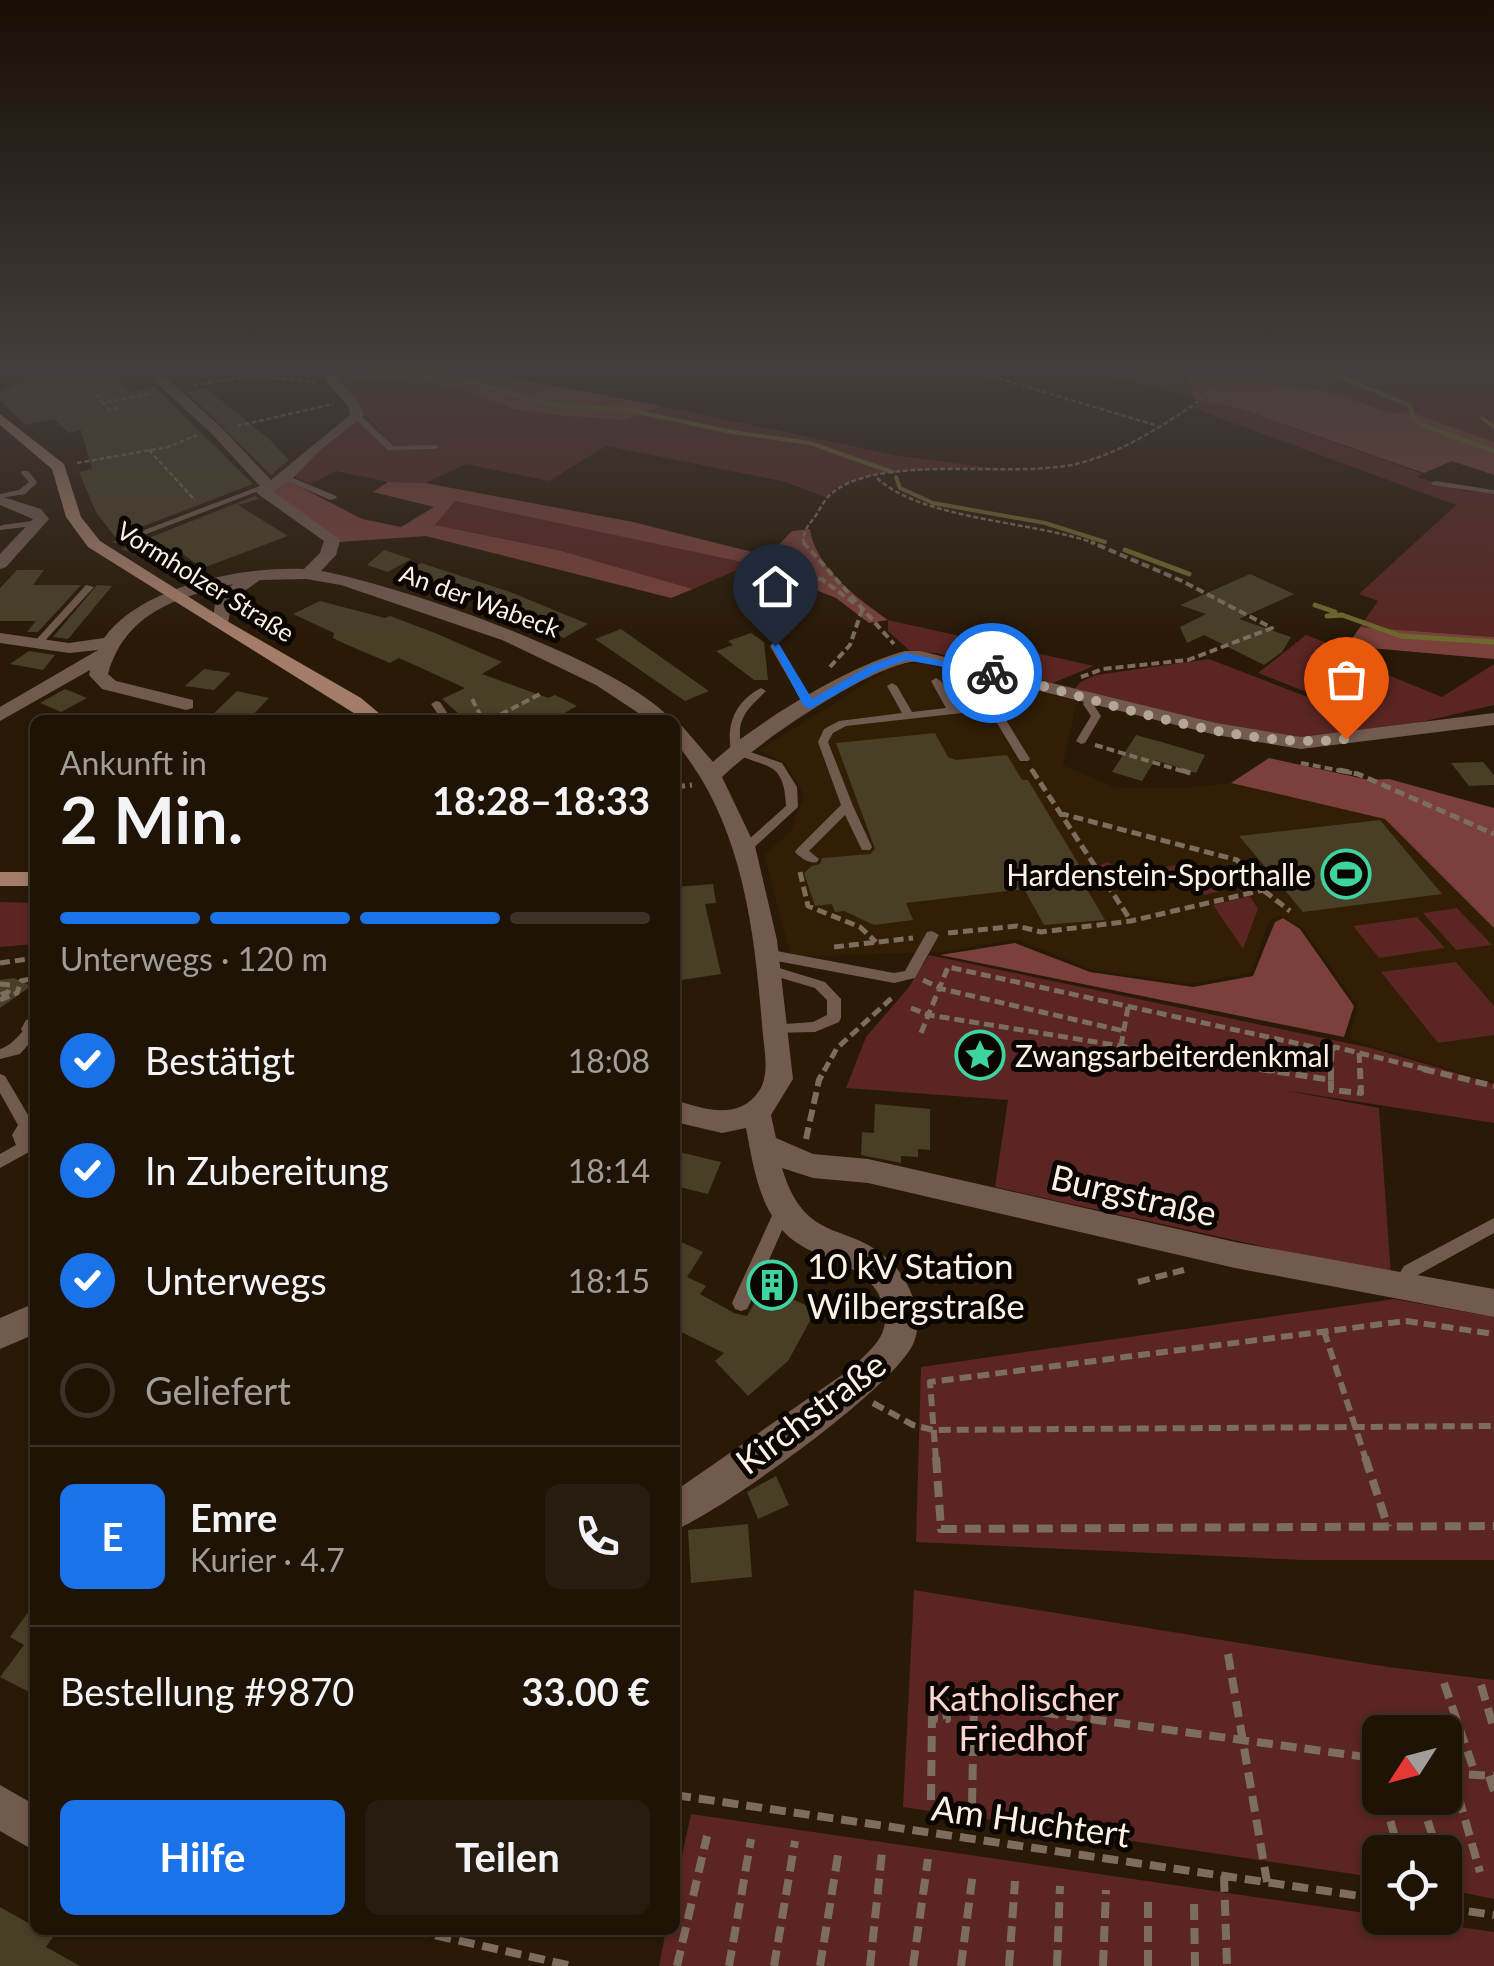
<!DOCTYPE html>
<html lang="de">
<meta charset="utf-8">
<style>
body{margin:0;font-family:Lato,sans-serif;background:#271c0f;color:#f1f3f6;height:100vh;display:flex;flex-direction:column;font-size:38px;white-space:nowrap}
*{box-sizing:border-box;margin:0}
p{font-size:32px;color:#a19e9a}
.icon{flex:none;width:55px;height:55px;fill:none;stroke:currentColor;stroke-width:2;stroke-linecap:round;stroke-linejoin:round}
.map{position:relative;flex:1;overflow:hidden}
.sheet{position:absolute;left:30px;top:715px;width:650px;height:1220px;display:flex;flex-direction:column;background:#1f1305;border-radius:15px;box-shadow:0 2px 8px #0004,0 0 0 2px #3c3227}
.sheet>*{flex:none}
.needle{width:65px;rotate:234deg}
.tools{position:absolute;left:1362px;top:1715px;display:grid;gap:20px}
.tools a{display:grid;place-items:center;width:100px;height:100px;border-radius:15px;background:#1f1305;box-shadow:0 2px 8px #0004,0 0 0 2px #3c3227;font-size:50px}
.pin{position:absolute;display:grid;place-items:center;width:85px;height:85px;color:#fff;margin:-102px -42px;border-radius:50% 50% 50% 0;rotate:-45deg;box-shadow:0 0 10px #0007}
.pin .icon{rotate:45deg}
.courier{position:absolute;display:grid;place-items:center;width:100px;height:100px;margin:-50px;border:8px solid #1a73e8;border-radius:50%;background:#fff;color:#222;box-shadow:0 2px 12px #0007}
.headline em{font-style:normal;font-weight:700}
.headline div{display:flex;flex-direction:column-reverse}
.headline{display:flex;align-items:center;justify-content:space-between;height:170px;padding:0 30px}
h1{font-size:65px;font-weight:700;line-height:75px}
.bar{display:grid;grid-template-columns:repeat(4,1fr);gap:15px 10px;align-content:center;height:120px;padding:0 30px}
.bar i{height:12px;border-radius:8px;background:#3c3227}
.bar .selected{background:#1a73e8}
.bar p{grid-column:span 4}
.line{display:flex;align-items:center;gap:25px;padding:0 30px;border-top:2px solid #3c3227}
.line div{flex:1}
.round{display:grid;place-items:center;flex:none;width:105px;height:105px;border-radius:15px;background:#271c0f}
ol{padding:0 30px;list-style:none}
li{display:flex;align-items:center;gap:30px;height:110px}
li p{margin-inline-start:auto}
li .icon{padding:10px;border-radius:50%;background:#1a73e8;color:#fff;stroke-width:4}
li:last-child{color:#a19e9a}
li i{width:55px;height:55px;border:5px solid #3c3227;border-radius:50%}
.button{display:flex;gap:20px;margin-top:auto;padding:20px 30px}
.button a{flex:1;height:115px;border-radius:15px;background:#1a73e8;color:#fff;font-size:40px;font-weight:700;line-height:115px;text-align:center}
.button a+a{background:#271c0f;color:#f1f3f6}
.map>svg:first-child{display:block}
.built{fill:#321d05}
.green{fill:#5a2522;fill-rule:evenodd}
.forest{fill:#7b403b}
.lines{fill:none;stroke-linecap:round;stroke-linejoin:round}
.stream-far1{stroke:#6d6a2d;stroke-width:4}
.stream{stroke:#6d6a2d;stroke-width:5}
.building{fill:#493f27}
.path-far4{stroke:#7c6d5e;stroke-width:2.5;stroke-dasharray:5 2.5;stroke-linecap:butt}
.path-far3{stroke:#7c6d5e;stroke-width:4;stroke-dasharray:8 4;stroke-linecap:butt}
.path-far2{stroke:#7c6d5e;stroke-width:5;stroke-dasharray:10 5;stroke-linecap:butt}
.path-far1{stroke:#7c6d5e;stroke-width:6;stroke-dasharray:12 6;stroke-linecap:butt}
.path{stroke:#7c6d5e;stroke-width:8;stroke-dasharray:16 8;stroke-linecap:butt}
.lane{fill:#725a4f;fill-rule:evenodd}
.street{fill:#725a4f;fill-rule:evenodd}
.secondary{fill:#a47d6a;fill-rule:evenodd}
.route{fill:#1a73e8}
.done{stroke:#b3a598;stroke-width:10;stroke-dasharray:0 18}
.labels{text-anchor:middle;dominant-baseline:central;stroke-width:10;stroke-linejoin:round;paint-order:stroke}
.far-street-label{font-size:25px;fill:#fdf1e6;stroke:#0c0602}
.poi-label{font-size:30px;fill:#fdf1e6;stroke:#0c0602;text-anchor:end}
.near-street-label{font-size:35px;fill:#fdf1e6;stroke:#0c0602}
.near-poi-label{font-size:35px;fill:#fdf1e6;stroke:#0c0602;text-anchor:start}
.near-park-label{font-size:35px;fill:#fdd5d1;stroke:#0c0602}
</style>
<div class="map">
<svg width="1494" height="1966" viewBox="0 0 1494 1966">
<rect width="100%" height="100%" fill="#291907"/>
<path class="built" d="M919 663 1077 701 1063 765 1117 788H1182L1231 783 1385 819 1494 928V1083L1349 1039 1358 1006 1302 927 1281 916 1270 919 1251 973 1191 984 1093 970 1016 939 945 952 791 957 764 855 791 831 804 795 785 763 759 750 895 665Z"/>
<path class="green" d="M341 368 462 389 514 409 625 420 661 406 899 456 1001 469C964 468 849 465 826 497L782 481 606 446 549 481 466 464 425 483 388 482 336 471 311 484 292 476 318 447 357 419 392 446 332 378Z
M1083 368H1170L1188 377 1194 397Z
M1220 368H1494V442L1411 412 1389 413 1327 391 1235 380Z
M1203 400 1241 409 1423 474 1416 477 1465 491 1494 493V637L1360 627 1378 601 1359 594 1456 505 1190 407Z
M455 500 751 564 693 589 558 550 435 525Z
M888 620 1094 666 1053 683 936 653 911 652 888 631Z
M1306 635 1356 654 1309 693 1258 673Z
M1209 659 1310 698 1327 685 1364 697 1382 687 1388 675 1442 697 1494 664V705C1437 718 1355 740 1298 739 1224 737 1146 708 1074 690L1080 682 1096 675Z
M1108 862 1126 874 1186 863 1229 869 1242 886 1204 895 1191 875C1159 880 1120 897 1100 865Z
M1250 896 1258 909 1243 949 1213 905Z
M0 902 35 903V944L0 947Z
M1457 908 1492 945 1456 950 1423 913Z
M1417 917 1445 948 1379 958 1353 926Z
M929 955 1371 1048 1494 1084V1123L1283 1090 1379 1108 1391 1275 995 1187 1008 1100 846 1088 866 1037 909 987Z
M1456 962 1494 1006V1035L1438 1043 1381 972Z
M1394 1299 1494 1317V1560H1302L916 1542 921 1367Z
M914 1590 1388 1667 1494 1680V1899L1445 1889V1852H1380V1878L903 1807ZM1380 1732H1445V1798H1380Z
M691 1814 1494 1932V1966H659L666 1930H675V1888Z"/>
<path class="forest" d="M350 368H510L497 375 661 406 625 420 558 415 514 409 462 389 430 383 352 379 341 374 359 370Z
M1170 368H1220L1235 380 1327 391 1389 413 1411 412 1494 442V475L1452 461 1424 473 1241 409 1194 399 1188 377Z
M287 480 362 519 401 527 434 507 373 492 388 482 425 483 633 522 768 556 792 531 810 529C815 567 858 599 888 620L869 623 836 598 751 564 455 501 435 525 558 550 693 589 671 598 426 536 339 542 270 490Z
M1360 627 1494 637V659L1347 646Z
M1269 758 1369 780 1389 779 1494 808V928L1385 819 1231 783Z
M1283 918 1300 929 1354 1006 1344 1037 940 955 1015 943 1090 972 1193 987 1253 976 1275 922Z"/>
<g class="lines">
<path class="stream-far1" d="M358 368 462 380 553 405 628 410 732 432 810 443 892 472
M1319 368 1409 405
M1410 407 1414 419 1422 425 1494 451
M1482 418 1494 427
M896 477 900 488 933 503 1045 523 1105 542"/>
<path class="stream" d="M1125 550 1189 574
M1315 605 1335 612
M1327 616 1342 615 1401 636 1494 642"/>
</g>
<path class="building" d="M41 371 113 375 131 392 155 387 253 484 115 537 96 512 79 472 92 469 81 430 69 433 54 419 25 425 0 399V392Z
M206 388 271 441 289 460 271 475 187 392Z
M255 496 259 499 238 505 288 536 203 568 177 550 154 560 121 549Z
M384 550 411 559 388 572 367 565Z
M421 563 510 592 588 624 564 638 477 602 398 576Z
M17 570H44L33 585H81L38 632H27L36 621H0V588Z
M1250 574 1294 594 1239 619 1291 637 1282 652 1264 665 1204 635 1187 643 1180 627 1206 614 1180 605Z
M97 585 112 586 68 639 53 637Z
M320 601 385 618 390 616 435 633 502 662 482 674 548 698 555 695 577 706 552 720H466L442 699 465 688 399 658 390 663 343 643 333 638 334 633 293 614Z
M621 629 655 653 709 691 685 701 595 639Z
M751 633 764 642 768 680H754L716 651 733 645 728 641Z
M29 651 55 655 43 670 10 664Z
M204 669 231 673 214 690 185 686Z
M65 689 87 698 61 712 40 703Z
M237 691 269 698 248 720H207Z
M935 733 948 757 956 760 1007 755 1022 780H1028L1087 878 1081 879 1105 920 1044 925 1024 889 906 903 913 920 874 925 844 911 835 912 832 904 815 906 804 873 812 866 820 864 822 858 870 854 875 849 836 743Z
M1136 735 1165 743 1205 755 1196 773 1155 760 1142 781 1112 772Z
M1483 762 1494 775V785L1469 786 1451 763Z
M1380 820 1442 894 1303 912 1239 836Z
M713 884 716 903 705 904 721 974 675 981V887Z
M14 978 31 986 0 1008V980Z
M875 1104 930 1109V1150L918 1149V1157L901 1156V1163L861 1155 862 1132 874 1133Z
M675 1151 721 1162 708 1194 675 1186Z
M675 1239 703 1252 687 1277 706 1286 700 1294 734 1313 747 1316 764 1286 816 1310 788 1361 748 1396 715 1361 724 1353 675 1329Z
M776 1476 789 1505 758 1519 747 1492Z
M748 1524 752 1577 691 1583 688 1530Z
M35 1603V1695L0 1677 24 1645 10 1637Z
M0 1907 53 1937 46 1947 80 1966H0Z"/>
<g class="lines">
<path class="path-far4" d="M963 368 1155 425
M193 385 254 376 315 382
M103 403 97 396 105 394
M118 408 110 410 103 403 153 393
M237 426 333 404
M149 450 195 500
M77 463 168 447 197 435
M877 478C922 520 1034 521 1097 544
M804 544C802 532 807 527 814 518 820 510 824 499 832 493 882 452 1015 480 1080 463 1130 450 1180 415 1220 385L1216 368"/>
<path class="path-far3" d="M803 542 894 644
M761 561 823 580 855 604
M830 667 850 645 862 610
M1081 677 1103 669 1188 660 1272 628 1182 581 1091 542
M472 699 483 720
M490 720 542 693
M1095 745 1189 773
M1301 763 1352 773
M1031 769 1034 773"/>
<path class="path-far2" d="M1032 770 1131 921
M1181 770 1193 774
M1339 770 1358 774 1494 834
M675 787 692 785
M1059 813 1237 860 1263 890 1290 911
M800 872 808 906 860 927 876 942
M948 933 1017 926 1041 932 1131 921 1263 890
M834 947 913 938
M0 963 35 958
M923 980 942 989 1124 1031
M0 984 10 985 8 992 0 995
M0 1000 17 993 21 981 35 978
M911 1008 929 1015 1275 1071
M921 1033 948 967 1332 1051 1331 1071
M1121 1046 1128 1007
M1332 1051 1335 1047 1433 1071
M1359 1053 1360 1071
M824 1071 837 1048 894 996
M1284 1071 1291 1042"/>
<path class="path-far1" d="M1260 1069 1331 1080V1090L1361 1093 1360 1069
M1423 1069 1494 1086
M1331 1080V1069
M806 1139 819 1080 825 1069
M1138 1282 1184 1270
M1324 1331 1366 1460
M873 1403 913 1425 933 1430 1494 1426
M936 1460 930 1382 1406 1321 1494 1334"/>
<path class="path" d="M936 1457 941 1529 1494 1526
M1365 1457 1388 1527
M1228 1654 1267 1882
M1444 1683 1475 1773
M1481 1685 1494 1729
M1373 1758 1380 1784
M1445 1773 1494 1776
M1452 1774 1480 1872
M1489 1776 1494 1791
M675 1795 1380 1899
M1384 1798 1399 1852
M1420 1798 1438 1852
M931 1800 932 1718 947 1719 945 1699 1380 1759
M972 1804 974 1703
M1224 1876 1227 1966
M1148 1902V1966
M1194 1904 1195 1966
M1445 1908 1494 1915
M412 1930 572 1966
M677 1966 707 1836
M729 1966 751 1839
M774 1966 795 1841
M820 1966 839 1849
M870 1966 882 1852
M913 1966 928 1859
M961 1966 973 1872
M1009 1966 1015 1881
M1057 1966 1060 1886
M1103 1966 1106 1890"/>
<path class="lane" d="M354 414H360L393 446 435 445 439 447 435 449 388 450 354 418Z
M22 471H28L37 482 36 484 25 494 0 498V494L19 490 29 482 21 473Z
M286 475 336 496 337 498 330 500 283 479 282 477Z
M1435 481 1494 490V494L1432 485 1431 483Z
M265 484 272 486 120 544 113 542Z
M39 520 42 521V525L0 530V526L3 525Z
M86 585 94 587 41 645H35V641Z
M775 643 780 646 814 705 813 707H805L804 705 770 646Z
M1005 673 1010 676 1011 698 998 707 1030 759 1028 761H1020L989 710 846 726 833 733 828 742 853 806 872 847 870 850H862L845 815 809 851 819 859 817 862C810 864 800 858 795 852L797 849 841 805 818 742 824 729 839 721 902 713 887 686 892 683 897 686 912 712 946 708 931 681 936 678 941 681 956 707 989 703 1001 697 1000 676Z
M761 688 766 691C746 711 735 719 742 749L782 763 797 787 798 807 747 854 743 855 737 851 739 848 786 806C784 757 764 770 731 751 726 723 736 701 761 688Z
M1091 695 1096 698 1093 704 1101 716 1085 743 1081 744 1076 741 1091 716 1083 704 1087 696Z
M436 701 440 702 452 720H442L431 704Z
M932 931 939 935 915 978 894 983 766 959 759 954 766 949 894 973 905 971 927 932Z
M769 965 825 982 841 999V1018L839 1022 815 1032 770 1033 768 1029 770 1025 813 1022 827 1015V1000L815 988 764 973 762 970Z
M35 1024V1037L20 1054 0 1059V1049C17 1044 21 1027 35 1024Z
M0 1074 5 1076 34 1125 28 1135 33 1147 31 1151 0 1168V1154L16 1145 12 1135 18 1125 0 1093Z
M782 1205 788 1207 790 1212 750 1303 747 1309 741 1311 735 1309 732 1303 776 1207Z
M1494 1218V1233L1416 1276 1406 1292 1400 1295 1394 1292 1391 1287 1404 1266Z"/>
<path class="street" d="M330 368H344L336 378 359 402 364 416 320 450 291 480 273 491 340 540 336 555 321 571C402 586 618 660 672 720H649L596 685 502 640 341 585 306 579 260 580 232 600 227 629 212 625 216 598 233 584C176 598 126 612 108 674L116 681 193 700V708L186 710 102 689 89 675 90 670 0 721V707L98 650 69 653 0 643V633L69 643 104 638C141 586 244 566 304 569L320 553 324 541 258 494 256 491 260 486 212 434 155 381V375H163L222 428 271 480 350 415 348 406 324 379Z
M0 496 41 509 49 519 6 567 0 569V554L33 519 0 505Z
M905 651H920L1216 723 1301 737 1494 713V725L1301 749 1216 735 920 661C875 661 756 744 722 777L755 846 777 940 793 1079 771 1115 776 1138 813 1154 868 1159 1235 1242 1494 1289V1317L1235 1268 868 1183 813 1178 782 1168C806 1248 850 1219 893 1264 911 1284 924 1316 914 1342 896 1387 723 1510 675 1530V1491L852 1368C871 1349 892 1335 883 1305 870 1260 815 1263 786 1234 759 1207 753 1165 746 1128L722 1133 675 1122V1100C703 1109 739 1121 759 1091 771 1074 763 1044 762 1024 754 925 741 820 675 742V724L682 726 713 762C755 723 850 665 905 651Z
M35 1017V1038L34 1039 25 1036 21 1029 26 1020Z
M35 1303V1334L0 1349V1318Z
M0 1785 35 1805V1851L0 1831Z"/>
<path class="secondary" d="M0 414 64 464 81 517 100 541 227 621 361 698 387 720H365L88 547 66 517 52 469 0 425Z
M0 872H35V886H0Z"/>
</g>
<linearGradient id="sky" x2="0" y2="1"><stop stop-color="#170e04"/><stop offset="0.57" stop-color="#433e3c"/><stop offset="1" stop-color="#433e3c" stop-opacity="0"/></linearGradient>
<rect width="1494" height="643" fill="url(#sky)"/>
<path class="route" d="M771 644H779L812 699 871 665 906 653 998 673 992 676 906 660 879 670 810 709 803 705Z"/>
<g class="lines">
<path class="done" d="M992 673C1099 698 1237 752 1346 739"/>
</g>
<defs>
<g id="stadium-ring" transform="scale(2.5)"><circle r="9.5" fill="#0c0602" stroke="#3ed4a2" stroke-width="1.5"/><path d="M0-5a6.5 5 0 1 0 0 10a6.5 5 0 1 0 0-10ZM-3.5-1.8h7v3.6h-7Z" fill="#3ed4a2"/></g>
<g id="sight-ring" transform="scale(2.5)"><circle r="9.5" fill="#0c0602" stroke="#3ed4a2" stroke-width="1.5"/><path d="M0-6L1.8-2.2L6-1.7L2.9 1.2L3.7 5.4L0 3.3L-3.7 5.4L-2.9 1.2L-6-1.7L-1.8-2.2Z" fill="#3ed4a2"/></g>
<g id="building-ring" transform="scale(2.5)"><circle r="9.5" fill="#0c0602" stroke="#3ed4a2" stroke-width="1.5"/><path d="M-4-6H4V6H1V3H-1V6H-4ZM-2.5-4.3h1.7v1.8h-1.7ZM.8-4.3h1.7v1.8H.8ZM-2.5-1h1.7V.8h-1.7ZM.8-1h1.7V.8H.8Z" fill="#3ed4a2"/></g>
</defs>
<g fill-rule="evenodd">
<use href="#stadium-ring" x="1346" y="874"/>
<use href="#sight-ring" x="980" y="1055"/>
<use href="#building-ring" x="772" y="1285"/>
</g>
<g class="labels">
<g class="far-street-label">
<text transform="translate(206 581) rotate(32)">Vormholzer Straße</text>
<text transform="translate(480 600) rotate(20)">An der Wabeck</text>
</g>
<g class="poi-label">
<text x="1311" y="874">Hardenstein-Sporthalle</text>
<text x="1015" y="1055" text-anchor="start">Zwangsarbeiterdenkmal</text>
</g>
<g class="near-street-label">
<text transform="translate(1134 1194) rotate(13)">Burgstraße</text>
<text transform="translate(810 1412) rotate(-37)">Kirchstraße</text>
<text transform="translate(1031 1820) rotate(8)">Am Huchtert</text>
</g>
<g class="near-poi-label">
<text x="807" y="1265">10 kV Station<tspan x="807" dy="40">Wilbergstraße</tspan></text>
</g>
<g class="near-park-label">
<text x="1023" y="1697">Katholischer<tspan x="1023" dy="40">Friedhof</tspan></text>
</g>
</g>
</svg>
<div class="tools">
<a><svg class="needle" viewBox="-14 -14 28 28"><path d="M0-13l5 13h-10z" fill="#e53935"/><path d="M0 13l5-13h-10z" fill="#a19e9a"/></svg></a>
<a><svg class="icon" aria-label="locate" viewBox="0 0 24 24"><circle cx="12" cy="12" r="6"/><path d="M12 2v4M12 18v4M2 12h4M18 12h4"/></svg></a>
</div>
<div class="pin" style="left:1346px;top:739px;background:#ea580c"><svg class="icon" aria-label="bag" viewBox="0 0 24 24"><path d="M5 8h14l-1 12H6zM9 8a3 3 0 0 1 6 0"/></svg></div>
<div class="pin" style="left:775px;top:646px;background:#1f2937"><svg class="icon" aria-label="home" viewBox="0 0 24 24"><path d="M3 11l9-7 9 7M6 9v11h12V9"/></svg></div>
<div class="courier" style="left:992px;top:673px"><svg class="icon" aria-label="bike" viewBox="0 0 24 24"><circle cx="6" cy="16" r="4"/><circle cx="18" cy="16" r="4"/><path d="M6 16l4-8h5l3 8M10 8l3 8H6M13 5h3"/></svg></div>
<section class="sheet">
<div class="headline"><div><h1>2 Min.</h1><p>Ankunft in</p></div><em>18:28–18:33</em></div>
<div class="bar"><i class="selected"></i><i class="selected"></i><i class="selected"></i><i></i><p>Unterwegs · 120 m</p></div>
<ol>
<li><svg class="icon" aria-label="check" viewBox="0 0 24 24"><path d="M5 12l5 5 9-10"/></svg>Bestätigt<p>18:08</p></li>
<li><svg class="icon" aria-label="check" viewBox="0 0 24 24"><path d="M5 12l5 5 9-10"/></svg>In Zubereitung<p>18:14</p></li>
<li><svg class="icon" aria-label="check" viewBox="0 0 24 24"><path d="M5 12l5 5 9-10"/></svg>Unterwegs<p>18:15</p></li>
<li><i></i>Geliefert</li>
</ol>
<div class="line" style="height:180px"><b class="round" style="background:#1a73e8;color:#fff">E</b><div><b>Emre</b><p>Kurier · 4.7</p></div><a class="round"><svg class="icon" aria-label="phone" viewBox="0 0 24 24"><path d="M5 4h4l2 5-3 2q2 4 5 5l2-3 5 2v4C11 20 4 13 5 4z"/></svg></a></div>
<div class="line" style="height:130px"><div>Bestellung #9870</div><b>33.00 €</b></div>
<div class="button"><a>Hilfe</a><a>Teilen</a></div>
</section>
</div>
